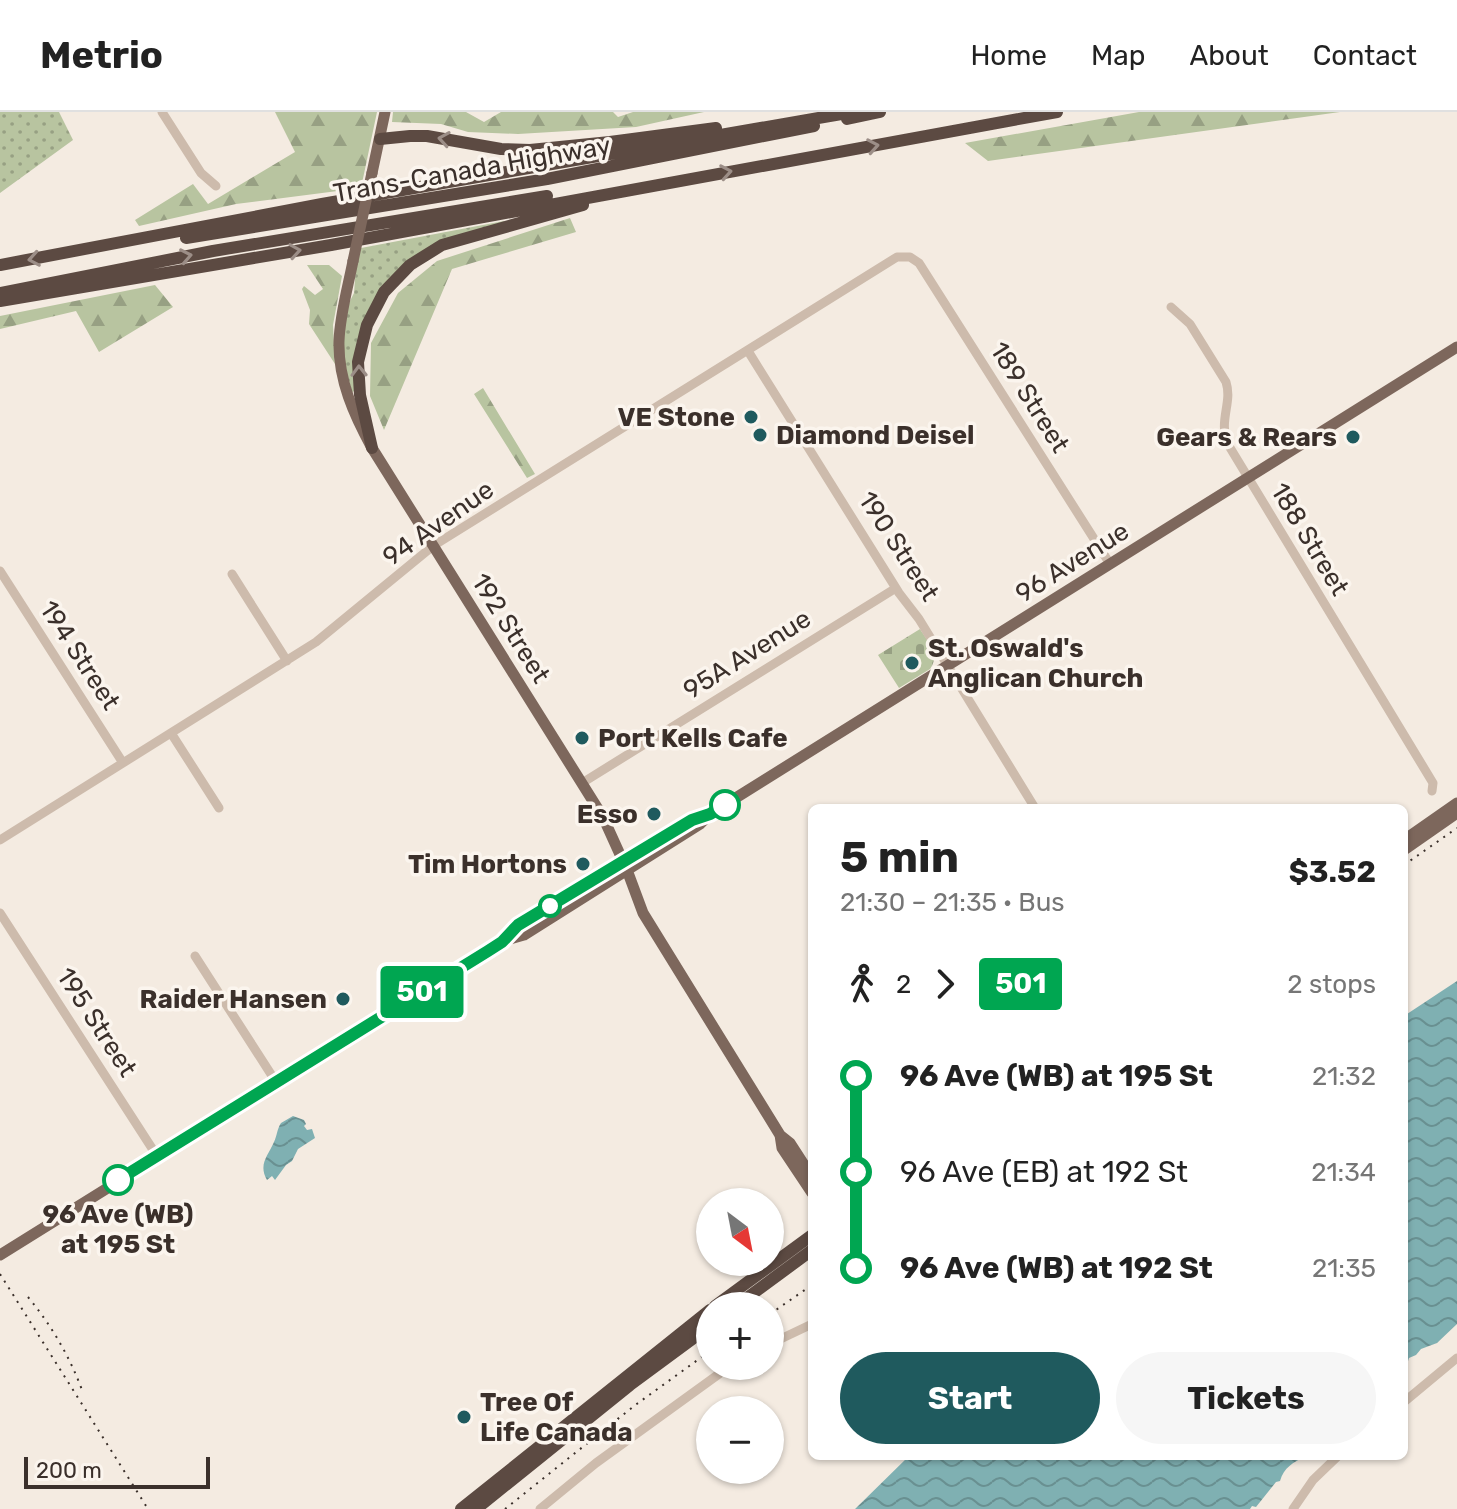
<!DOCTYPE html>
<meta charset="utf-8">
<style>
body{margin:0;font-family:Rubik,sans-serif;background:#f6f6f6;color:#222;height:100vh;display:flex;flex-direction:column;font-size:30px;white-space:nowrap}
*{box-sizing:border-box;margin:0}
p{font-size:26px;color:#767676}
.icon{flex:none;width:44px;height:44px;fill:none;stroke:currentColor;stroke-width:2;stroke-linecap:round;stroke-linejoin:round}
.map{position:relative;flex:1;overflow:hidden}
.drawer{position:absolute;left:808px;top:692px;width:600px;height:656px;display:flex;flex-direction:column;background:#fff;border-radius:12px;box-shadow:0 2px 6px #0004}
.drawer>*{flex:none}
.badge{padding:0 16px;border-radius:6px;font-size:28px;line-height:52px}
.needle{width:52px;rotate:148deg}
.tools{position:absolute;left:696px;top:1076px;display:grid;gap:16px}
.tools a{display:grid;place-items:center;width:88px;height:88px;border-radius:50%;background:#fff;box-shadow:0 2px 6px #0004;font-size:40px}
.scale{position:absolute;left:24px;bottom:20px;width:186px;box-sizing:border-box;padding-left:8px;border:4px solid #3b302b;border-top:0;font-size:22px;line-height:28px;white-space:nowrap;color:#3b302b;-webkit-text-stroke:6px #fbf5ee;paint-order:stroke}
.map>.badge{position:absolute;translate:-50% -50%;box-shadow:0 0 0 4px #fff}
.legs{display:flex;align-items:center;gap:12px;height:88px;padding:0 32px;font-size:26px}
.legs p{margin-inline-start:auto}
.headline{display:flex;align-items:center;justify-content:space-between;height:136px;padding:0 32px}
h1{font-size:44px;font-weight:700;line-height:60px}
.primary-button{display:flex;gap:16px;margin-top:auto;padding:16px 32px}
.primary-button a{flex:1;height:92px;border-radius:48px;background:#1f5a5e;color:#fff;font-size:32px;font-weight:700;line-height:92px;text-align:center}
.primary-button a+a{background:#f6f6f6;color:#222}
ul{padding:0 32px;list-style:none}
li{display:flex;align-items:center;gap:28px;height:96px;font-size:30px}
li i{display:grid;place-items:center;width:12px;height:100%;margin:0 10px;background:currentColor}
li i::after{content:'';width:20px;height:20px;margin:-10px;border:6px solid;border-radius:50%;background:#fff}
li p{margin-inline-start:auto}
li:first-child i{background:linear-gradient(#0000 50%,currentColor 0)}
li:last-child i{background:linear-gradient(currentColor 50%,#0000 0)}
header{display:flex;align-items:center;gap:48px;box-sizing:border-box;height:112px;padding:0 40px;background:#fff;border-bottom:2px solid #e0e0e0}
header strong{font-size:38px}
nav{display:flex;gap:44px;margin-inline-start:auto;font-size:28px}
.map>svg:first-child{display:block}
.grass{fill:url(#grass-dots)}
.forest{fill:url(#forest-firs)}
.cemetery{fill:url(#cemetery-stones)}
.water{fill:url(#water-waves)}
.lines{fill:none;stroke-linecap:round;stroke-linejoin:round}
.minor{stroke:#cdbbac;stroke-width:9}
.major{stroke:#7d675c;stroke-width:11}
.highway{stroke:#5c4a42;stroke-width:12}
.rail{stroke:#3b302b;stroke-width:2;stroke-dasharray:2 6;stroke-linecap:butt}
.major-bridge{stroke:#7d675c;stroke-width:11}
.oneway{stroke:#9c8e87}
.line-1-casing{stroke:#fff;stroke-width:18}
.line-1{stroke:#00a651;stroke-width:12}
.poi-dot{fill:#1f5a5e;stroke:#fbf5ee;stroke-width:3}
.stop-1-dot{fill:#fff;stroke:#00a651;stroke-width:4}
.labels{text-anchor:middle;stroke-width:7;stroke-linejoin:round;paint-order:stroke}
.street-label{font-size:26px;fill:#3b302b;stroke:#fbf5ee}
.poi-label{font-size:26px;font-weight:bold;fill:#3b302b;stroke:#fbf5ee;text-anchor:end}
.stop-label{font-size:26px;font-weight:bold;fill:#3b302b;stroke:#fbf5ee}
</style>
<header>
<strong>Metrio</strong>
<nav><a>Home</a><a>Map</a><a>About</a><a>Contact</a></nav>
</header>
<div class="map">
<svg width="1457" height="1397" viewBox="0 0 1457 1397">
<defs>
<pattern id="grass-dots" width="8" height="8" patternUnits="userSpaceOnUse" patternTransform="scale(2)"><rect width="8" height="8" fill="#b8c4a0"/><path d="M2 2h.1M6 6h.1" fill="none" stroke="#97a083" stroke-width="1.8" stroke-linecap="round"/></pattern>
<pattern id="forest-firs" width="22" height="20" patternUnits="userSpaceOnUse" patternTransform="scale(2)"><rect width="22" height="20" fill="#b8c4a0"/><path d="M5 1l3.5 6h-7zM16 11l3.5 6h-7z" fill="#97a083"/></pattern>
<pattern id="cemetery-stones" width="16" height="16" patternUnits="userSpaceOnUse" patternTransform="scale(2)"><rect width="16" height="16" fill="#b8c4a0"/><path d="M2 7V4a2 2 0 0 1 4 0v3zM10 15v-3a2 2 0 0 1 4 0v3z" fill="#97a083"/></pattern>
<pattern id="water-waves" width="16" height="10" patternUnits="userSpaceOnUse" patternTransform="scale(2)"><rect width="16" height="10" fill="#7fb0b2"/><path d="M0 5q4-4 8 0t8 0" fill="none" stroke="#699091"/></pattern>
</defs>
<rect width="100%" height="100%" fill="#f4ebe1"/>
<!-- grass -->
<path class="grass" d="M 0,0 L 59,0 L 73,28 L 0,81 Z
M 504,109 L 505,111 L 441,130 L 377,184 L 357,278 L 352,280 L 345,255 L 343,223 L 346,197 L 354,181 L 356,154 L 361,136 Z"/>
<!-- forest -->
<path class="forest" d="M 275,0 L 377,0 L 361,76 L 236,92 L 139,114 L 135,108 L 193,72 L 208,92 L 295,40 Z
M 393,0 L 466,0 L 484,10 L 501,0 L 613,0 L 618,5 L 633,0 L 704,0 L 636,15 L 518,22 L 468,20 L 441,12 L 392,10 Z
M 1139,0 L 1340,0 L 988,49 L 965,31 Z
M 570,106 L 576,120 L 452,157 L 384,318 L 370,284 L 371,231 L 398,181 L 437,149 Z
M 307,153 L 329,153 L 342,164 L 333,213 L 335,252 L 309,212 L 310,198 L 302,177 L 304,174 L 315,183 L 323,177 Z
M 155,173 L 173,195 L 99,240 L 76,199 L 0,217 L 0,204 Z
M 483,276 L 535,362 L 527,366 L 474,282 Z"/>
<!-- cemetery -->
<path class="cemetery" d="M 920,517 C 928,530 941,542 930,557 L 899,576 L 878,543 Z"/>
<!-- water -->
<path class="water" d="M 1457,869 L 1457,1212 L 1437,1231 L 1421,1237 L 1416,1243 L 1409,1246 L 1408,1249 L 1405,1249 L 1406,1263 L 1404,1266 L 1404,904 Z
M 293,1004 L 304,1008 L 306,1012 L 304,1014 L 307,1018 L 312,1017 L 315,1026 L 298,1037 L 292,1049 L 286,1053 L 275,1068 L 272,1064 L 267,1068 C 258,1052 268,1044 274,1030 C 277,1024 277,1017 281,1011 Z
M 909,1344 L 1305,1344 C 1293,1351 1284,1355 1280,1369 L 1276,1370 L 1256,1395 L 1252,1394 L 1250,1397 L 855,1397 Z"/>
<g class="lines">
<!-- minor -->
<path class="minor" d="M 162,0 L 201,61 L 216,74
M 1171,195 L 1190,212 L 1226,270 C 1233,292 1217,309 1229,334 L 1433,671 L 1432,679
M 748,239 L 899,481 L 919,507 L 1035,696
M 0,459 L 123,651
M 232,462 L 287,549
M 171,621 L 219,696
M 582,671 L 896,476
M 0,728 L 316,530 L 433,434 L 897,145 L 910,145 L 919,151 L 1110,452
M 0,801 L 157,1044
M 195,844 L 276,970
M 770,1232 L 812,1212
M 1404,1290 L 1457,1246
M 540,1397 L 596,1351 L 730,1254
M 1293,1397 L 1313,1368 L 1338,1344"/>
<!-- major -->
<path class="major" d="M 372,61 L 385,0
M 353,149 C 348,175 340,202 339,229 C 338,268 354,303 372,336 L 603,705 L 627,758 L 643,801 L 780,1023 L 782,1036 L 812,1081
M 1404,728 L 1457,691
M 1404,738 L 1457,701
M 506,828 L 524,823 L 700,712 L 706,706
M 780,1023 L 790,1031 L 812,1065
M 0,1143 L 488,839 L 502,830 L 518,813 L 692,708 L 710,702 L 1457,235"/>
<!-- highway -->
<path class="highway" d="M 847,7 L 880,0
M 380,27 L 410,24 L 427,24 L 501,37 L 530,38 L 610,30 L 716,16
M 186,126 L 547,67 L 814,14
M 0,153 L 322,92 L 853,0
M 0,181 L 213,139 L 547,84
M 0,189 L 331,133 L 1057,0
M 372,336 L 360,283 L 358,250 L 367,213 L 384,180 L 410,153 L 442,133 L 583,93
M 715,1194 L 812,1123
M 736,1194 L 812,1138
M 461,1397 L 710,1198
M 476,1397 L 630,1273 L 710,1214"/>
<!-- rail -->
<path class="rail" d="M 1404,753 L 1457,716
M 0,1162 L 148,1397
M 28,1185 C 51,1213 69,1243 82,1278
M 770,1202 L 812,1173
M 505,1397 L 634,1294 L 710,1239"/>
<!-- major-bridge -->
<path class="major-bridge" d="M 353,149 L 372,61"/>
</g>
<!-- one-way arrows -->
<defs><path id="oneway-chevron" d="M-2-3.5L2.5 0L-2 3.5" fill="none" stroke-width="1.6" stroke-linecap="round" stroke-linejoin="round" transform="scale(2)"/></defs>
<g class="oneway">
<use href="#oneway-chevron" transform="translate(444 27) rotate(-171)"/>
<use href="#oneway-chevron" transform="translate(873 34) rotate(-10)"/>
<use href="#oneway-chevron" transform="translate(726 60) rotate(-10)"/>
<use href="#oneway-chevron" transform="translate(295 139) rotate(-9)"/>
<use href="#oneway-chevron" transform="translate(186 144) rotate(-11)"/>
<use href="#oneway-chevron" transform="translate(34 147) rotate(170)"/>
<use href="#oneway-chevron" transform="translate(359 259) rotate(-91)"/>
</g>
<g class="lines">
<!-- line-1 casing -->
<g class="line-1-casing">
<path id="line-1" d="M 118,1068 L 488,839 L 502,830 L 518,813 L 692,708 L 710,702 L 725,693"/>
</g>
<!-- line-1 -->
<use href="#line-1" class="line-1"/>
</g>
<!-- markers -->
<g class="poi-dot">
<circle cx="751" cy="305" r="8"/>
<circle cx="760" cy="323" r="8"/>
<circle cx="1353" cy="325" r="8"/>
<circle cx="912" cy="551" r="8"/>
<circle cx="582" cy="626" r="8"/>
<circle cx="654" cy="702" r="8"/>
<circle cx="583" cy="752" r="8"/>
<circle cx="343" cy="887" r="8"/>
<circle cx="464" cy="1305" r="8"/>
</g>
<g class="stop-1-dot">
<circle cx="725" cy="693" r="14"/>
<circle cx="550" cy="794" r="10"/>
<circle cx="118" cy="1068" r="14"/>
</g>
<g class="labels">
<!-- street labels -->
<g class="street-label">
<text transform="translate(472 57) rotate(-10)" y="9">Trans-Canada Highway</text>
<text transform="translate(1030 285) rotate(58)" y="9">189 Street</text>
<text transform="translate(438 411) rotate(-35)" y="9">94 Avenue</text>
<text transform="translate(1310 427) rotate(59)" y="9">188 Street</text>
<text transform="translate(899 434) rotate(57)" y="9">190 Street</text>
<text transform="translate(1072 450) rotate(-32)" y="9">96 Avenue</text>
<text transform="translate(511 516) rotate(58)" y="9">192 Street</text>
<text transform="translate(747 542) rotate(-32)" y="9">95A Avenue</text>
<text transform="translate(80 543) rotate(57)" y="9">194 Street</text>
<text transform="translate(97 910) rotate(57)" y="9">195 Street</text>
</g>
<!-- poi labels -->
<g class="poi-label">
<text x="735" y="314">VE Stone</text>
<text x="776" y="332" text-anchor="start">Diamond Deisel</text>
<text x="1337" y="334">Gears &amp; Rears</text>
<text x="928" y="545" text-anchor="start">St. Oswald's<tspan x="928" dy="30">Anglican Church</tspan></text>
<text x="598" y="635" text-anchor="start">Port Kells Cafe</text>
<text x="638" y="711">Esso</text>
<text x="567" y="761">Tim Hortons</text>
<text x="327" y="896">Raider Hansen</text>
<text x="480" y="1299" text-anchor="start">Tree Of<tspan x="480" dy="30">Life Canada</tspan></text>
</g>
<!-- stop labels -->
<g class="stop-label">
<text x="118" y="1111">96 Ave (WB)<tspan x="118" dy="30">at 195 St</tspan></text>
</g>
</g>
</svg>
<div class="tools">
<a><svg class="needle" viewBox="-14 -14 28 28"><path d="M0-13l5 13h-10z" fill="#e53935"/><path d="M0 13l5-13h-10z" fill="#767676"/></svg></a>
<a>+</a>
<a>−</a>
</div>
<div class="scale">200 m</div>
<b class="badge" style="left:422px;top:880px;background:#00a651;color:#fff">501</b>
<section class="drawer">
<div class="headline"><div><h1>5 min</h1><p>21:30 – 21:35 · Bus</p></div><b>$3.52</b></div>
<div class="legs"><svg class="icon" aria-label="walk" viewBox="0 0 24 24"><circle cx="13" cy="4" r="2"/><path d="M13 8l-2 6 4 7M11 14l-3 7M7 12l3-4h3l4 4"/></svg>2<svg class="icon" aria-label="forward" viewBox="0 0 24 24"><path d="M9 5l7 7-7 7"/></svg><b class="badge" style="background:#00a651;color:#fff">501</b><p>2 stops</p></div>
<ul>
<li><i style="color:#00a651"></i><b>96 Ave (WB) at 195 St</b><p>21:32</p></li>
<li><i style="color:#00a651"></i><span>96 Ave (EB) at 192 St</span><p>21:34</p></li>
<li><i style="color:#00a651"></i><b>96 Ave (WB) at 192 St</b><p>21:35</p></li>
</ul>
<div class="primary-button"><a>Start</a><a>Tickets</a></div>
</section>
</div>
